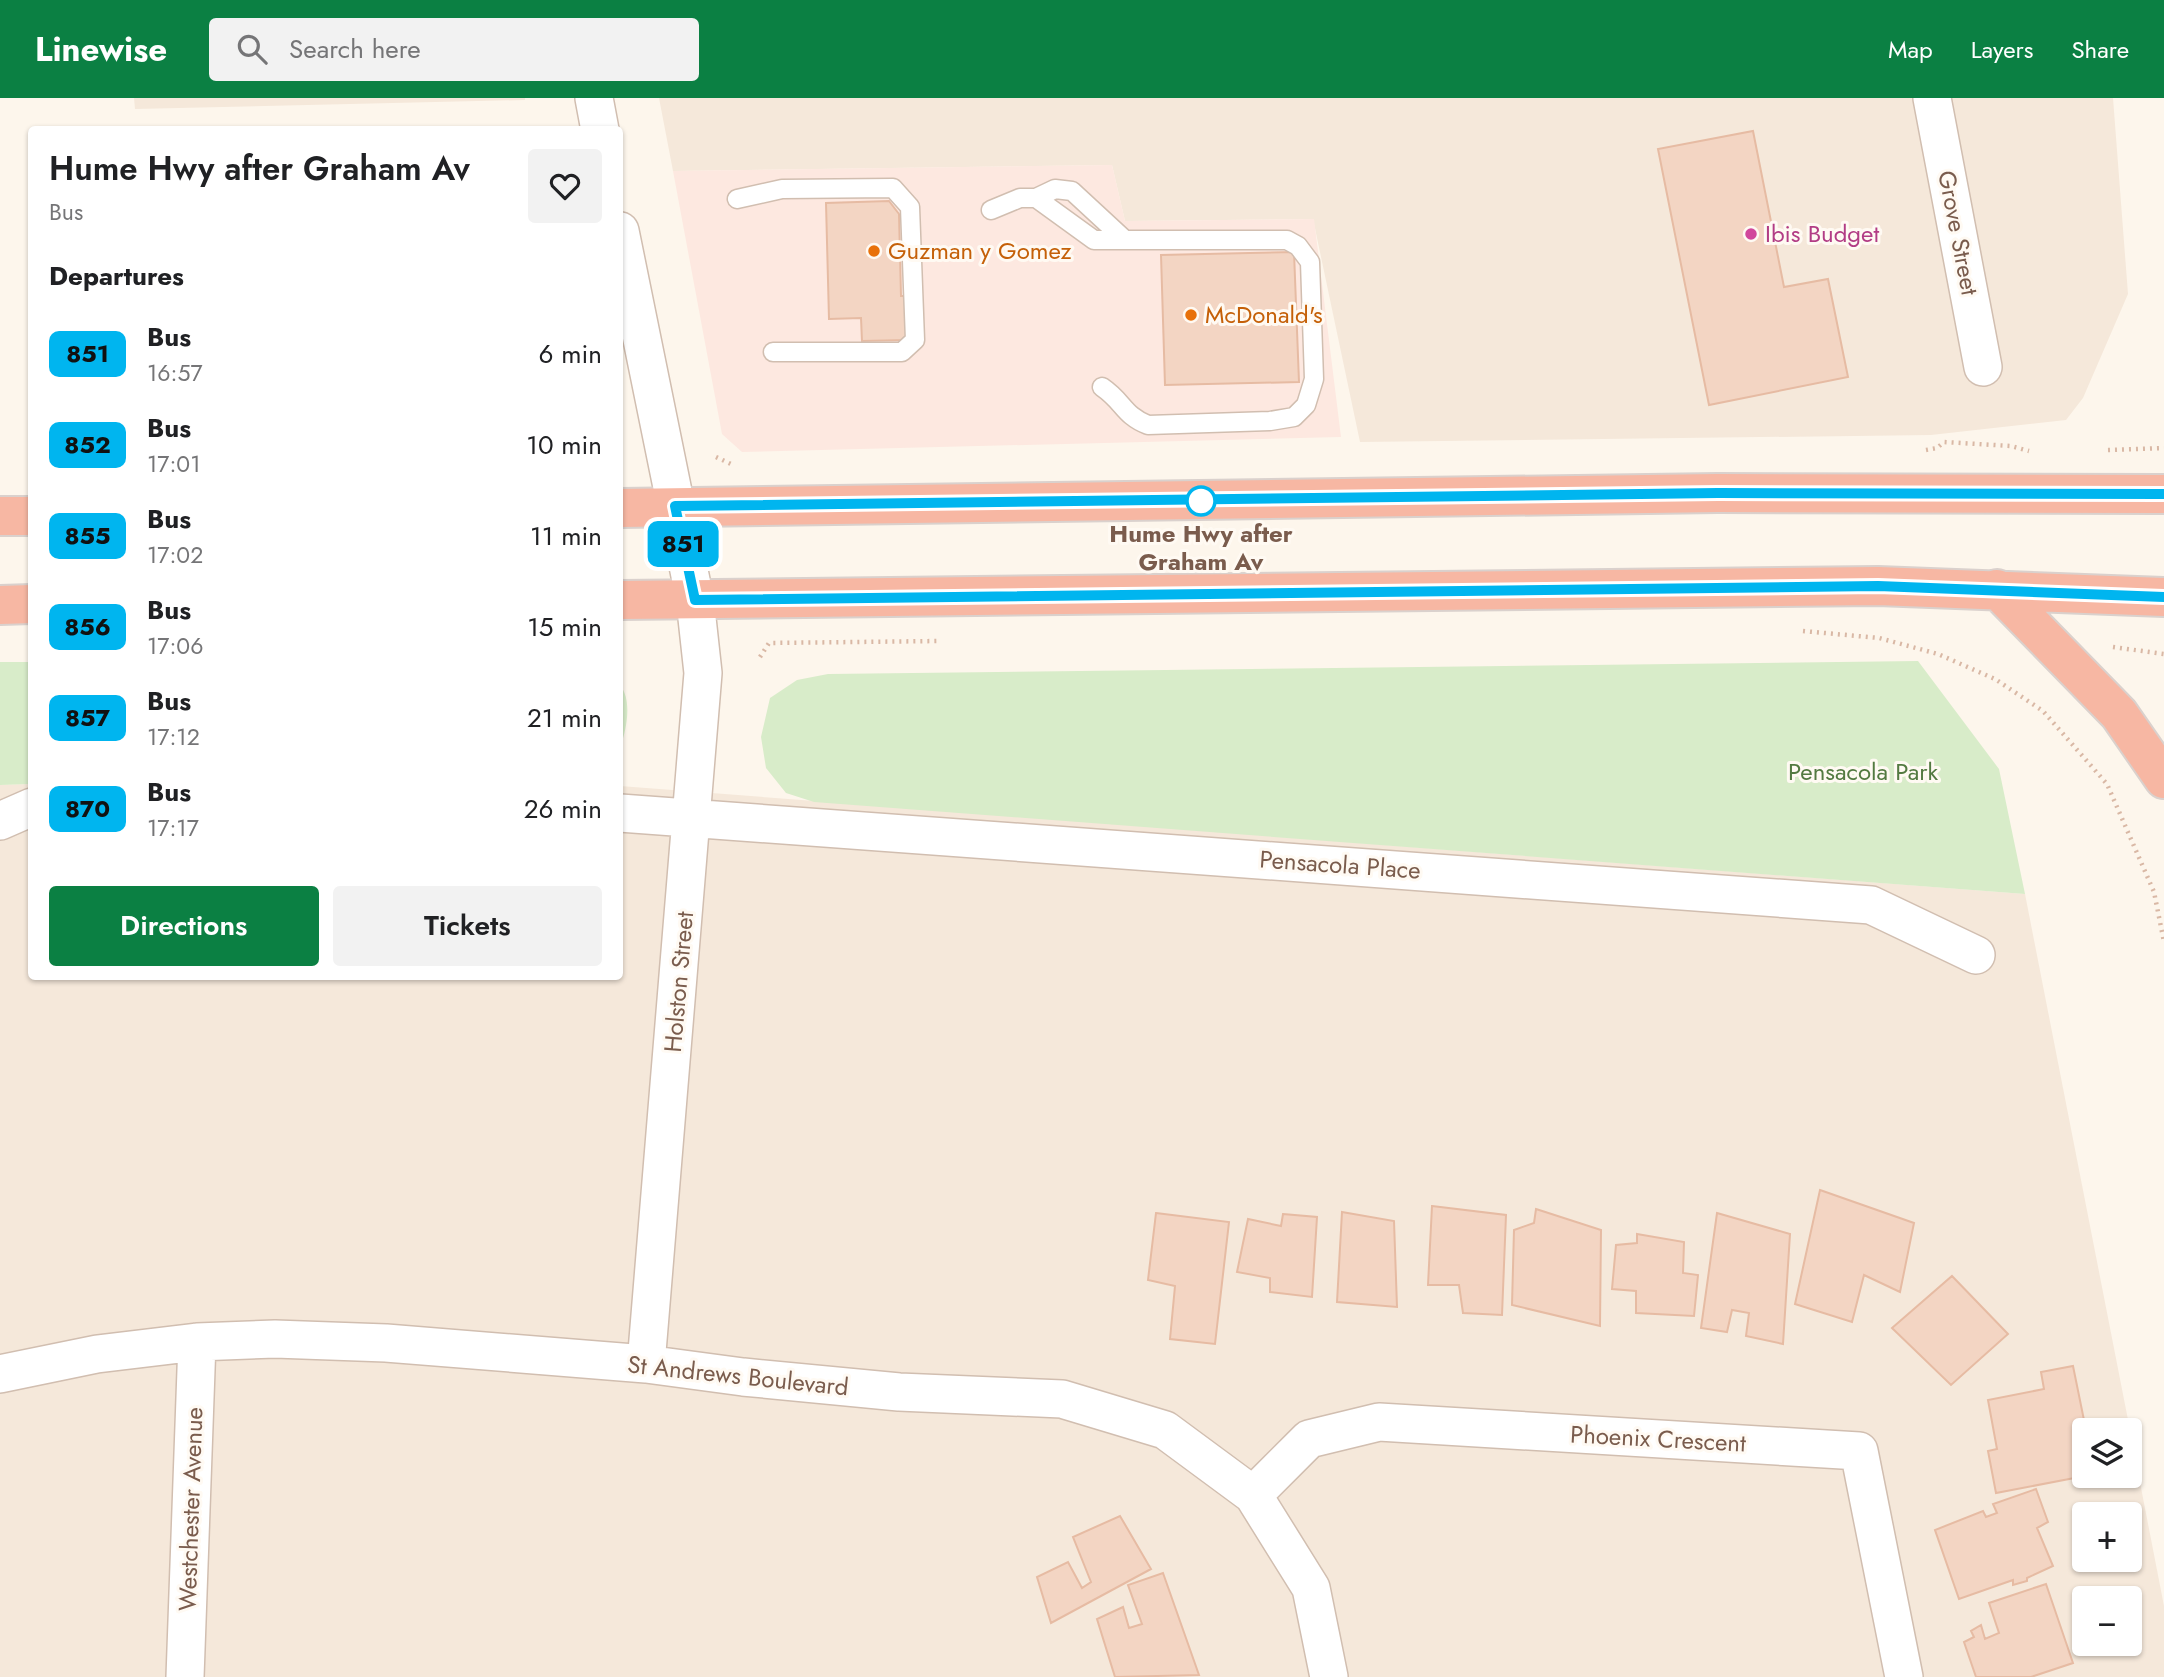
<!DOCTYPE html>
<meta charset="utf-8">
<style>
body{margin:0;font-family:Jost,sans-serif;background:#f2f2f2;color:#202124;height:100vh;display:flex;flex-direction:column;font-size:26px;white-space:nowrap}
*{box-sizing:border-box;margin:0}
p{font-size:23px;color:#757577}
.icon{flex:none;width:38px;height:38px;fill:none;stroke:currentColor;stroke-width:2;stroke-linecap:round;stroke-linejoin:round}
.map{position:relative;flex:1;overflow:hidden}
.sheet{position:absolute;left:28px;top:28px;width:595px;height:854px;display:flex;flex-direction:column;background:#fff;border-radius:7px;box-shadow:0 2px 5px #0004}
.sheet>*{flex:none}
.badge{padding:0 14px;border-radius:10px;font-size:24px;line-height:46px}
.buttons{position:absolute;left:2072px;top:1320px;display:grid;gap:14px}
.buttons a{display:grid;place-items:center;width:70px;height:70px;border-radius:7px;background:#fff;box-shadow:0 2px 5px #0004;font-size:35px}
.map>.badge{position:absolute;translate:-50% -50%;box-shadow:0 0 0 4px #fff}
h2{padding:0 21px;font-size:26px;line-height:63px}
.round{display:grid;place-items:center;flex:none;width:74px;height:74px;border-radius:7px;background:#f2f2f2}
.overview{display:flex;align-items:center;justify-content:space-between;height:119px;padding:0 21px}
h1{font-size:33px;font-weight:600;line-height:52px}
.cta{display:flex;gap:14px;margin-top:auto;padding:14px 21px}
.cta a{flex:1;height:80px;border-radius:7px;background:#0b8043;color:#fff;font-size:28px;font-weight:600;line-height:80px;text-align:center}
.cta a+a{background:#f2f2f2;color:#202124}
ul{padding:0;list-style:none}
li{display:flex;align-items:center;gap:21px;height:91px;padding:0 21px}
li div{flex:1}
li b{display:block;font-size:26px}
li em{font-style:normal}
li .badge{min-width:77px;font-weight:700;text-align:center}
header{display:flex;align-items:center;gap:42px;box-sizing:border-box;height:98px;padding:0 35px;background:#0b8043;color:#fff}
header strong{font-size:33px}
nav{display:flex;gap:38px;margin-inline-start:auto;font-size:24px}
.search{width:490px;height:63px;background:#f2f2f2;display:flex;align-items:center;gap:18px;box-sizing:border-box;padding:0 24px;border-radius:7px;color:#757577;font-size:26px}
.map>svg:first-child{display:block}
.residential{fill:#f5e8da;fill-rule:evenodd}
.commercial{fill:#fde8e0}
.green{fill:#d8ecc9}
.building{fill:#f3d5c3;stroke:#e6bba3;stroke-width:2}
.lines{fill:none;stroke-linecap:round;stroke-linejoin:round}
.lane-casing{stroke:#d1beb0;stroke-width:21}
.street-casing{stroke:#d1beb0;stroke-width:40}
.highway-casing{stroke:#dad1cd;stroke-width:42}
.path{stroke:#d9b8a5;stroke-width:4.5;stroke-dasharray:2 5;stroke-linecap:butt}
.lane{stroke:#fff;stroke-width:18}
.street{stroke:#fff;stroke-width:37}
.highway{stroke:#f7b7a3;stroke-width:38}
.line-casing{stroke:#fff;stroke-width:16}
.line{stroke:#00b5ef;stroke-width:10}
.hotel-dot{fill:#d1479c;stroke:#fffaf3;stroke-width:2.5}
.food-dot{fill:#e8710a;stroke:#fffaf3;stroke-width:2.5}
.stop-dot{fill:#fff;stroke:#00b5ef;stroke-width:3.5}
.labels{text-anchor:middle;stroke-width:6;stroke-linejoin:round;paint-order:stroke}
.street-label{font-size:24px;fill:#7a5c4d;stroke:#fffaf3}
.hotel-label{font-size:24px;fill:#b23c85;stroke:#fffaf3;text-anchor:start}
.food-label{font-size:24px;fill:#c56008;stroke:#fffaf3;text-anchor:start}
.stop-label{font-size:24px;font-weight:bold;fill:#7a5c4d;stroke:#fffaf3}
.park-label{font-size:24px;fill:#537a41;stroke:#fffaf3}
</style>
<header>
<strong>Linewise</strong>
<div class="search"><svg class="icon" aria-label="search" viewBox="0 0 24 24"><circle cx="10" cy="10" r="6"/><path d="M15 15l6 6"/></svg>Search here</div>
<nav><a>Map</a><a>Layers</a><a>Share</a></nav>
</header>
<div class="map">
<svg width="2164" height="1579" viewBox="0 0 2164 1579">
<rect width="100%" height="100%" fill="#fdf6ec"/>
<!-- residential -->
<path class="residential" d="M 134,0 L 525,0 L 525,2 L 135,11 Z
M 659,0 L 2113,0 L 2128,196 L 2083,300 L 2066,322 L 1931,337 L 1360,344 L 1313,121 L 1125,123 L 1112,67 L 673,73 Z
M 31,686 L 32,878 L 620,878 L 620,688 L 2025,796 L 2130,1332 L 2084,1332 L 2084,1377 L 2130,1377 L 2130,1333 L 2164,1508 L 2164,1579 L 0,1579 L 0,687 ZM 2084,1416 L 2130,1416 L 2130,1461 L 2084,1461 ZM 2084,1500 L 2130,1500 L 2130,1545 L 2084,1545 Z"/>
<!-- commercial -->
<path class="commercial" d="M 1112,67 L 1125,123 L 1314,121 L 1341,339 L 742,354 L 722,336 L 673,73 Z"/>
<!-- green -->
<path class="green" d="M 1918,563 L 1999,671 L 2025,796 L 814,704 L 786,695 L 766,670 L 761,639 L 770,600 L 797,582 L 828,576 Z
M 0,564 L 31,564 L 31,686 L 0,687 Z
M 620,587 C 633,603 626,633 620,650 Z"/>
<!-- building -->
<path class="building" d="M 1753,33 L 1784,189 L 1828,181 L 1848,279 L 1709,307 L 1658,51 Z
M 889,103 L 899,116 L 901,198 L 906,198 L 908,242 L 862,243 L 861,220 L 829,221 L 826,105 Z
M 1294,154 L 1299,284 L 1165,287 L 1161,157 Z
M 1820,1092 L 1914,1125 L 1900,1194 L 1864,1177 L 1852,1224 L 1795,1206 Z
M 1432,1108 L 1506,1117 L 1502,1217 L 1463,1215 L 1459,1187 L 1428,1187 Z
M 1536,1111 L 1601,1132 L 1600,1228 L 1512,1207 L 1514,1132 L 1534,1125 Z
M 1342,1114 L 1394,1123 L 1397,1209 L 1337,1204 Z
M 1156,1115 L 1229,1124 L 1215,1246 L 1170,1241 L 1175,1188 L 1148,1182 Z
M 1717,1115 L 1790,1136 L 1783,1246 L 1746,1238 L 1749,1215 L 1732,1212 L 1727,1234 L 1701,1230 Z
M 1283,1116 L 1317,1119 L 1312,1199 L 1270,1194 L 1270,1180 L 1237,1174 L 1248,1121 L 1281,1128 Z
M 1637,1136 L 1684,1144 L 1683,1175 L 1698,1177 L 1694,1218 L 1636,1215 L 1636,1193 L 1612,1191 L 1616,1147 L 1637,1145 Z
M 1952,1178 L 2008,1236 L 1951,1287 L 1892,1230 Z
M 2073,1268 L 2086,1332 L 2084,1339 L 2077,1340 L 2085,1378 L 1996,1395 L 1988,1353 L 1997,1351 L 1988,1302 L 2044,1291 L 2041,1274 Z
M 2036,1391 L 2048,1424 L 2037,1430 L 2053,1468 L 2027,1480 L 2027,1483 L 2013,1487 L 2013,1482 L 1959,1501 L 1935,1432 L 1983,1413 L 1986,1419 L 1997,1415 L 1993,1406 Z
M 1120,1418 L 1151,1471 L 1051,1525 L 1037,1479 L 1068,1464 L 1082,1490 L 1091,1484 L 1073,1439 Z
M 1163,1475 L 1199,1577 L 1115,1579 L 1097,1521 L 1123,1509 L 1129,1530 L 1142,1526 L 1128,1487 Z
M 2046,1486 L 2073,1565 L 2031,1579 L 1976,1579 L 1964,1544 L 1974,1539 L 1971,1533 L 1981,1527 L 1985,1541 L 1999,1535 L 1989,1505 Z"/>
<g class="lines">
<!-- lane casing -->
<g class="lane-casing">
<path id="lane" d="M 1036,100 L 1055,91 L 1072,93 L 1125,142
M 737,101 L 782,91 L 893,90 L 910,109 L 915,242 L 902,254 L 773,254
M 991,112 L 1020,100 L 1036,100 L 1094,142 L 1287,142 L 1298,148 L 1310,164 L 1314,281 L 1306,307 L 1294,319 L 1270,323 L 1148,327 C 1123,317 1124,304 1102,289"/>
</g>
<!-- street casing -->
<g class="street-casing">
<path id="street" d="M 594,0 L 600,32
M 1932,0 L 1983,269
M 620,133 L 695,502 L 703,575 L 646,1266
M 620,715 L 1871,807 L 1976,857
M 0,723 L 32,709
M 0,1276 L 97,1256 L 197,1244 L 275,1241 L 386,1245 L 646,1266 L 743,1279 L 899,1294 L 1062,1301 L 1165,1332 L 1253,1397 L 1311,1490 L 1329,1579
M 1253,1397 L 1309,1341 L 1379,1324 L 1859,1353 L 1904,1579
M 185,1579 L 197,1244"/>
</g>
<!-- highway casing -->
<g class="highway-casing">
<path id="highway" d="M 620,410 L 1718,395 L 2164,396
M 0,418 L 32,418
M 1997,491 L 2119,616 L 2164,681
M 620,502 L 1878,488 L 2164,499
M 0,507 L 32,506"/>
</g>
<!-- path -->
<path class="path" d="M 1926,352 L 1937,350 L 1944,344 L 2011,348 L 2029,353
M 2108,352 L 2164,350
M 716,359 L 731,366
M 1803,533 L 1879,540 L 1938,556 L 1995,581 L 2043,613 L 2107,686 L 2154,794 L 2164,844
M 2113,549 L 2164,556
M 760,559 L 769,545 L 940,543"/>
<!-- lane -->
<use href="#lane" class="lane"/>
<!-- street -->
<use href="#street" class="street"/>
<!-- highway -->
<use href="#highway" class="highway"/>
</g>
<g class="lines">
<!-- line casing -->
<g class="line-casing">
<path id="line" d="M 2164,396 L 1718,395 L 675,408 L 695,502 L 1878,488 L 2164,499"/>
</g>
<!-- line -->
<use href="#line" class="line"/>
</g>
<!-- markers -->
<circle class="hotel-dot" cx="1751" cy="136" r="7"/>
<g class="food-dot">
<circle cx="874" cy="153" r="7"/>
<circle cx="1191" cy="217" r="7"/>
</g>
<circle class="stop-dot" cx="1201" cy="403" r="14"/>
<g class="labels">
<!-- street labels -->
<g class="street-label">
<text transform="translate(1958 135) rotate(79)" y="8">Grove Street</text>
<text transform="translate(1340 767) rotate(4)" y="8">Pensacola Place</text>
<text transform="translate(679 884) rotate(-85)" y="8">Holston Street</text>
<text transform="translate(738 1278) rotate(6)" y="8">St Andrews Boulevard</text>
<text transform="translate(1658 1341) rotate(3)" y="8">Phoenix Crescent</text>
<text transform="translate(191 1411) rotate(-88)" y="8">Westchester Avenue</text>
</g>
<!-- hotel labels -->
<g class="hotel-label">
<text x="1765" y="144">Ibis Budget</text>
</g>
<!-- food labels -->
<g class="food-label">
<text x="888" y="161">Guzman y Gomez</text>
<text x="1205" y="225">McDonald's</text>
</g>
<!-- stop labels -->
<g class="stop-label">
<text x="1201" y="444">Hume Hwy after<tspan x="1201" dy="28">Graham Av</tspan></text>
</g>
<!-- park labels -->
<g class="park-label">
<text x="1863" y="682">Pensacola Park</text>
</g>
</g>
</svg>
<div class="buttons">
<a><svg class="icon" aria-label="layers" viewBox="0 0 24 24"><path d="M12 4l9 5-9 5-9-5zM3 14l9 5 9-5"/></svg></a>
<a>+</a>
<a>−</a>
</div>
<b class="badge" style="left:683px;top:446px;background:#00b5ef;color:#111">851</b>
<section class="sheet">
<div class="overview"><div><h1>Hume Hwy after Graham Av</h1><p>Bus</p></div><a class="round"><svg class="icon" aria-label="heart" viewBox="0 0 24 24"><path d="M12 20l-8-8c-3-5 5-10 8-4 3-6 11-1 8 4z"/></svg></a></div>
<h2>Departures</h2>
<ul>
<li><span class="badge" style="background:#00b5ef;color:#111">851</span><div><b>Bus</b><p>16:57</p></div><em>6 min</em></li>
<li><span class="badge" style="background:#00b5ef;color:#111">852</span><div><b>Bus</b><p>17:01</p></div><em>10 min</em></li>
<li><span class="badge" style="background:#00b5ef;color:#111">855</span><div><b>Bus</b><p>17:02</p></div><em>11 min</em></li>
<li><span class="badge" style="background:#00b5ef;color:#111">856</span><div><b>Bus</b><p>17:06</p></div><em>15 min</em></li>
<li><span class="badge" style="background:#00b5ef;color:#111">857</span><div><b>Bus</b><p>17:12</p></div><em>21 min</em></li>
<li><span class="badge" style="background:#00b5ef;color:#111">870</span><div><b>Bus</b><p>17:17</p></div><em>26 min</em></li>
</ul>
<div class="cta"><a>Directions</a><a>Tickets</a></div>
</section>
</div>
